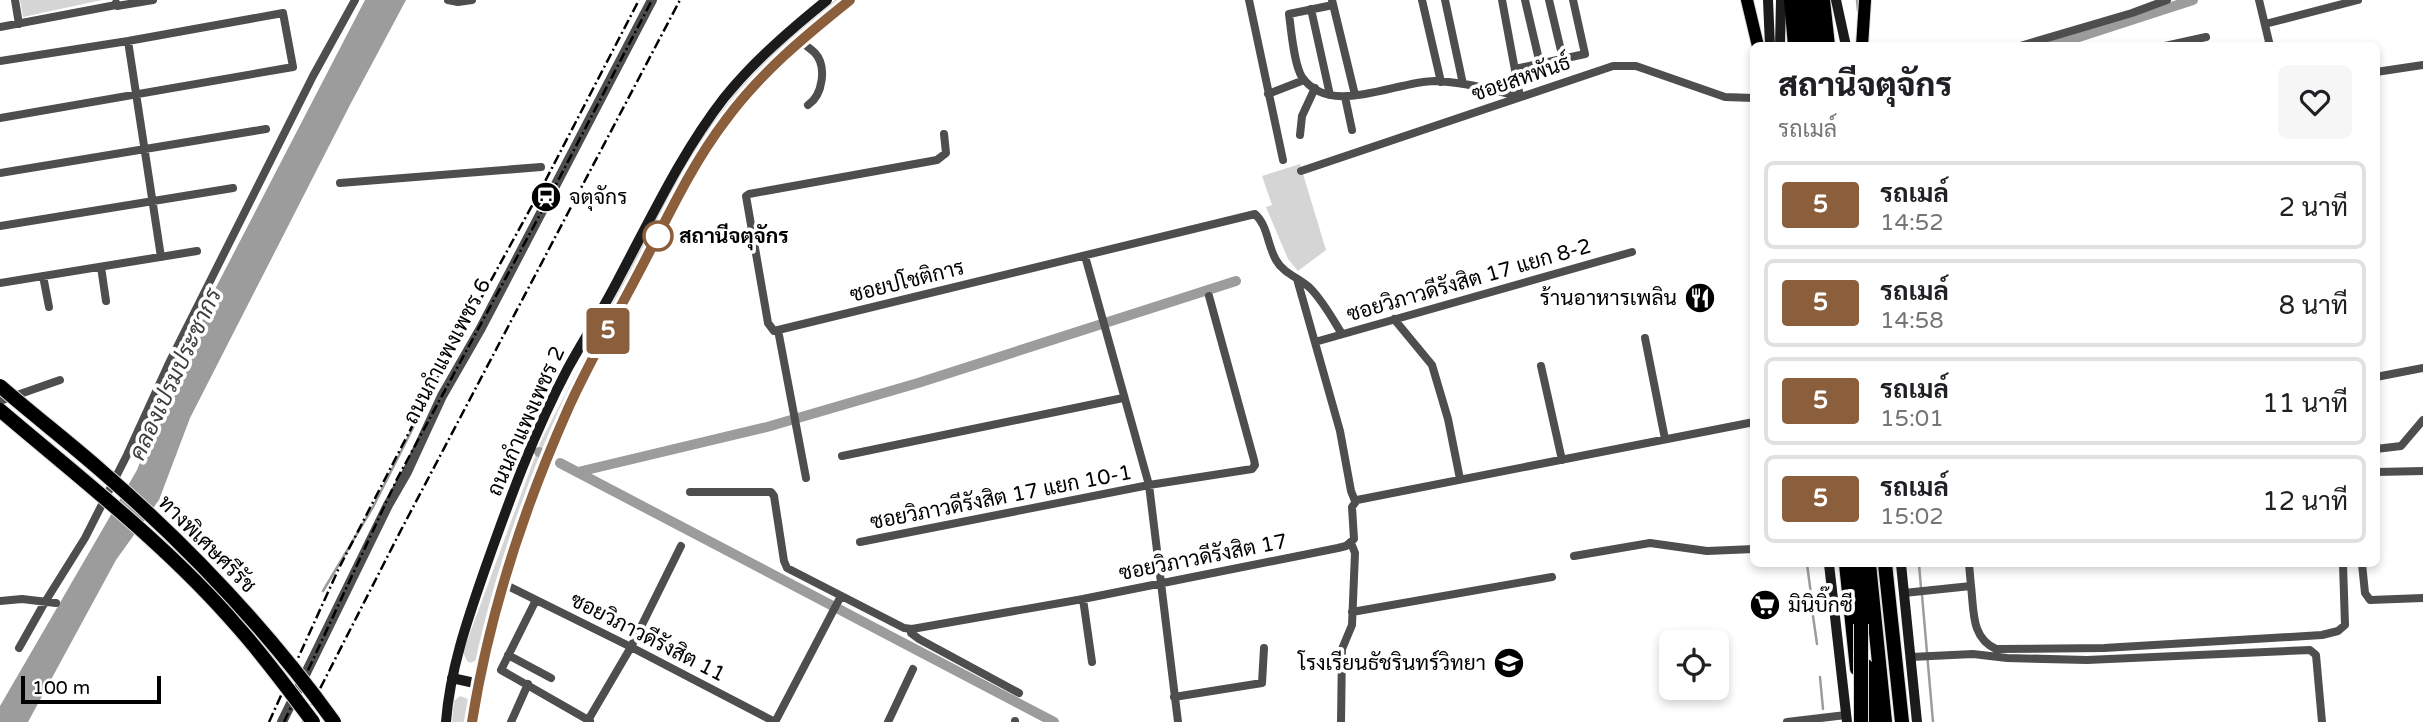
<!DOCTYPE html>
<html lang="th">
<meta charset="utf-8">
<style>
body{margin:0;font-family:"Varela Round",Sarabun,sans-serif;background:#f6f6f6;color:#202124;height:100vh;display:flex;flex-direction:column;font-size:26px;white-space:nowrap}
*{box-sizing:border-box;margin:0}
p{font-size:23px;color:#757577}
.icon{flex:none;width:38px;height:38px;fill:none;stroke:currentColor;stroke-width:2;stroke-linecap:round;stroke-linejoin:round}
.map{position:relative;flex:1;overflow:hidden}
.sheet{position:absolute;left:1750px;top:42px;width:630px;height:525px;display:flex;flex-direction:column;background:#fff;border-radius:10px;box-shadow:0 4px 10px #0003}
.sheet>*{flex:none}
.badge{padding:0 14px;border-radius:5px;font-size:24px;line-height:46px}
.tools{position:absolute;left:1659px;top:630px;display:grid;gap:14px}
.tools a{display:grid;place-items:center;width:70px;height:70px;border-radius:10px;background:#fff;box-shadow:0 4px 10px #0003;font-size:35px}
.scale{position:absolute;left:21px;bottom:18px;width:140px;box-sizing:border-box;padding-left:7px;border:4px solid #000;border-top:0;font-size:19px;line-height:24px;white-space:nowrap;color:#000;-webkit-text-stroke:5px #fff;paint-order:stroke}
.map>.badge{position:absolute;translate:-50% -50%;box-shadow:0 0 0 4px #fff}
.round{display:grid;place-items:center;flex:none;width:74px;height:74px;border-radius:10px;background:#f6f6f6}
.headline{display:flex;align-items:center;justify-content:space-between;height:119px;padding:0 28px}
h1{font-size:33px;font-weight:800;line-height:52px}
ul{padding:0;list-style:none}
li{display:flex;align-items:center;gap:21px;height:88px;margin:0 14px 10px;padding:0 14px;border:4px solid #e0e0e0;border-radius:10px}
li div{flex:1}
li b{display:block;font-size:26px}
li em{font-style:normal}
li .badge{min-width:77px;font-weight:700;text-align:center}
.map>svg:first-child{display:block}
.green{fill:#d5d5d5}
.water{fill:#9c9c9c}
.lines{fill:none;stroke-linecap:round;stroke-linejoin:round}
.stream{stroke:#9c9c9c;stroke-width:2.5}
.canal{stroke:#9c9c9c;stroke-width:10}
.primary-casing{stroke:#dbdbdb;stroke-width:14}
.trunk-casing{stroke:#dbdbdb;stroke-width:14}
.motorway-casing{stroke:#dbdbdb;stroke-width:16}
.minor{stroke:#4e4e4e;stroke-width:8}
.tertiary{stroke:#4e4e4e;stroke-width:10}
.secondary{stroke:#1b1b1b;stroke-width:10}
.primary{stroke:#000;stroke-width:12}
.trunk{stroke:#000;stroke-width:12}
.motorway{stroke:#000;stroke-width:14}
.rail{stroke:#000;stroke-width:2.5;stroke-dasharray:10 3.5 2 3.5;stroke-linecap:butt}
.motorway-bridge-casing{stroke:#dbdbdb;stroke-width:16;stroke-linecap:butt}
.motorway-bridge{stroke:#000;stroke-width:14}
.line-casing{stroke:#fff;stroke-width:16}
.line{stroke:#8b5e3c;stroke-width:10}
.stop-dot{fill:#fff;stroke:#8b5e3c;stroke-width:3.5}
.labels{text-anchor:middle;stroke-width:7;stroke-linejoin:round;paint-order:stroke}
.street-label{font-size:21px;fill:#000;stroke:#fff}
.poi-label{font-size:21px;fill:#000;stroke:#fff;text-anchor:start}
.stop-label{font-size:21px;font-weight:bold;fill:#000;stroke:#fff;text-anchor:start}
.water-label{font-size:23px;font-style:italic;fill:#3d3d3d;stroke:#fff}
</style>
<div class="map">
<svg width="2423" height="722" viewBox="0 0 2423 722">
<rect width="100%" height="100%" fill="#fff"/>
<!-- green -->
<path class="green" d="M 20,0 L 102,0 L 23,17 Z
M 835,0 L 841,0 L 779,51 L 738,95 L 721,117 L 693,159 L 669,201 L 568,395 L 545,445 L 507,548 L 489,611 L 478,659 L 471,663 L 467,661 L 463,652 L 540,443 L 670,191 L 704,134 L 736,92 L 775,51 Z
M 1300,164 L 1326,250 L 1298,271 L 1288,259 L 1266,207 L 1272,205 L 1262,176 Z
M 460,696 L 468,699 L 469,703 L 464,722 L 452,722 L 454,701 Z"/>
<!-- water -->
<path class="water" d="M 365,0 L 406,0 L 351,103 L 190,418 L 159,500 L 116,560 L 28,722 L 0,722 L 0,706 L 137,470 L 184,349 Z"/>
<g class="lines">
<!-- stream -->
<path class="stream" d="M 1857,0 L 1858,11
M 1807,564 L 1811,594
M 1919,564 L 1921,588
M 323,591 L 373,507 L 423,408
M 1922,595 L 1933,722
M 1813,616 L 1817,644
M 1820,677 L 1823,709"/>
<!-- canal -->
<path class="canal" d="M 2051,46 L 2193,0
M 539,452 L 541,453
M 560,463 L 1054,722
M 578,472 L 767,427 L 918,383 L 1236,281"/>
<!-- primary casing -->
<g class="primary-casing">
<path id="primary" d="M 1747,0 L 1758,46
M 1862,46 L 1865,0"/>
</g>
<!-- trunk casing -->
<g class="trunk-casing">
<path id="trunk" d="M 1790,0 L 1794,46
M 1824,0 L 1829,46
M 1845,564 L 1856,669"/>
</g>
<!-- motorway casing -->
<g class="motorway-casing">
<path id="motorway" d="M 1800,0 L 1805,46
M 1813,0 L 1818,46
M 1856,564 L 1862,635
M 1869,564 L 1885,722
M 1885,564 L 1902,722
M 1866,666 L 1872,722"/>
</g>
<!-- minor -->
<path class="minor" d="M 15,0 L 19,24
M 448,0 L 458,2 L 472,0
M 1249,0 L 1283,160
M 1332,0 L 1355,95
M 1422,0 L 1441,82
M 1445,0 L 1463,84
M 1525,0 L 1540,64
M 1549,0 L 1563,59
M 2259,0 L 2270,46
M 116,3 L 117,6 L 153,0
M 1333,5 L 1289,14 C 1291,29 1294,65 1302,77 C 1331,118 1395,81 1435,81 C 1464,82 1492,89 1520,97 L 1502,0
M 1311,9 L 1330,95
M 2265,24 L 2358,0
M 0,27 L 116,5
M 128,41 L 161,257
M 801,42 C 805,45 811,49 815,53 C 827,66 823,95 808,105
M 2020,46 L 2132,13 L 2167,0
M 2165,46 L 2206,37
M 0,61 L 128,41 L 283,13 L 293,67 L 0,118
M 1515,69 L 1585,54 L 1573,0
M 2376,72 L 2423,65
M 1268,94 L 1304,80
M 1345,97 L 1352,130
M 944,134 L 946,153 L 937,160 L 749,194 L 746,196 L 768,323 L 774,331 L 1255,214 C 1268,226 1267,244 1276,260 C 1283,273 1299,278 1310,288 C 1323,301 1332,318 1342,334
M 1300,135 L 1302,116 L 1315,88
M 1301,171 L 1613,66 L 1636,66 L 1725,97 L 1754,98
M 0,173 L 266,129
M 340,183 L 541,167
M 0,226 L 233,188
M 1085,256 L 1149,485 L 1178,722
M 101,267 L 106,301
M 43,276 L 49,307
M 1297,279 L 1340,431 L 1351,491 L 1355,501
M 0,283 L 197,251
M 1394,319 L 1432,365 L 1448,419 L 1460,479
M 778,330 L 806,478
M 1645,338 L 1665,439
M 1315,342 L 1632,252
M 1541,366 L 1562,460
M 2376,377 L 2423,368
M 0,401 L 60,380
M 2376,449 L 2401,446 L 2423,420
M 842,456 L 1123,398
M 2376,472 L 2423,471
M 690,492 L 771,492 L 774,496 L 784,561 L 787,568 L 904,628 L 912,629 L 1083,599 L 1338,548 L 1346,546 L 1354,539 L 1352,507 L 1357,500 L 1754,422
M 860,542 L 1149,485 L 1252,469 L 1255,465 L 1254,460 L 1209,296
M 1574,556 L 1650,543 L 1707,551 L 1754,549
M 2362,564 L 2365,593 L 2370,600 L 2423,598
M 504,584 L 631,647 L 775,722
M 1971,586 C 1974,611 1971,638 1996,649 L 2104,648 L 2322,635 L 2338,631 L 2345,625 L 2343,564
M 1904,593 L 1971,586 L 1969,564
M 1083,599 L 1092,662
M 536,600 L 501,670 L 590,721
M 0,601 L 22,599 L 56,603
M 1352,612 L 1552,577
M 911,629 L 911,633 L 919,639 L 1019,693
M 19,648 L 45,602 L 85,538 L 127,455 L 170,361 L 313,76 L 355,0
M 508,655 L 551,678
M 1911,657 L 1973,654 L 2007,658 L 2087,660 L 2310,650 L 2316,655 L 2322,722
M 1174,697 L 1262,683 L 1264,648
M 511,722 L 528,684
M 587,722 L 631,647 L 681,546
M 775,722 L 841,596
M 888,722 L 913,669
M 1015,722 L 1015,721
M 1341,722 L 1342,649 L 1352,625 L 1355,553 L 1351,543
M 1787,722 L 1846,715"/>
<!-- tertiary -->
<path class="tertiary" d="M 282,722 L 388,505 L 407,472 L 442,396 L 481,328 L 652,0"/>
<!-- secondary -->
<path class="secondary" d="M 1768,0 L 1770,46
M 1836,0 L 1846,46
M 1780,46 L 1781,0
M 1829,564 L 1847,722
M 1901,564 L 1917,722
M 452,678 L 479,684
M 446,722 C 450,669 468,618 485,569 C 509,501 534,432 568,368 C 585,337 604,308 620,276 C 652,216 682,152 724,98 C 754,61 790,30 827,0
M 472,722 C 488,614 524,508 568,409 C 588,364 613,321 636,277 C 664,224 689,169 725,121 C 759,74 805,35 850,0"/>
<!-- primary -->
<use href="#primary" class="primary"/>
<!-- trunk -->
<use href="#trunk" class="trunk"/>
<!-- motorway -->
<use href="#motorway" class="motorway"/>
<!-- rail -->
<path class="rail" d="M 269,722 L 339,568 L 434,384 L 539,193 L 639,0
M 284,722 L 397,479 L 549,198 L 652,0
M 303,722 L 400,532 L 680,0"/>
<!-- motorway-bridge casing -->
<g class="motorway-bridge-casing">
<path id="motorway-bridge" d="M 0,386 C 32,414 66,440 98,468 C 186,544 266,628 334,722
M 0,410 C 80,478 168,546 237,626 C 264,656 288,689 313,722
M 1861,624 L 1861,722"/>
</g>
<!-- motorway-bridge -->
<use href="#motorway-bridge" class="motorway-bridge"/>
</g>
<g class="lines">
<!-- line casing -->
<g class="line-casing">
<path id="line" d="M 472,722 C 489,614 524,508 568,409 C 589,362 615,318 639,272 C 666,221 690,167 725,121 C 759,74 805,36 850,0"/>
</g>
<!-- line -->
<use href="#line" class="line"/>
</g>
<!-- icons -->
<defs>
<g id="station-disc" transform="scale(1.575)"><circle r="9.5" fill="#000" stroke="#fff"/><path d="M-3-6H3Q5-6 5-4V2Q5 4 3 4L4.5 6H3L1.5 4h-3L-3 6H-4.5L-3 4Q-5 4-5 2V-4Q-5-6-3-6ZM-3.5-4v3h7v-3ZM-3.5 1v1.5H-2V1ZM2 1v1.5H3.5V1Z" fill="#fff"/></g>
<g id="restaurant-disc" transform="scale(1.575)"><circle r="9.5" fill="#000" stroke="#fff"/><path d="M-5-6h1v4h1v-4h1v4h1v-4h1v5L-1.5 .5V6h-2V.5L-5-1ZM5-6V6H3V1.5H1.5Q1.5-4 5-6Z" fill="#fff"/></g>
<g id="supermarket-disc" transform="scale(1.575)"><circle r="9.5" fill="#000" stroke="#fff"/><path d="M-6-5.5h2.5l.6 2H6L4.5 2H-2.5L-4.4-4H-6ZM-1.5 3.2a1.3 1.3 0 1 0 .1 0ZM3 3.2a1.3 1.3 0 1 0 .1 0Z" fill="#fff"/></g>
<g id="school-disc" transform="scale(1.575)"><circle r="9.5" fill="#000" stroke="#fff"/><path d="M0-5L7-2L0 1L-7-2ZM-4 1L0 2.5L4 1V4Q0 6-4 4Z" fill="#fff"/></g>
</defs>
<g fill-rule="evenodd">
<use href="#station-disc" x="546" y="197"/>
<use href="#restaurant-disc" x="1700" y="298"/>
<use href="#supermarket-disc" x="1765" y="605"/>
<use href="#school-disc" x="1509" y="663"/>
</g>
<!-- markers -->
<circle class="stop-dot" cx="658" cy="236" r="14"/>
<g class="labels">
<!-- street labels -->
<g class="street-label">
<text transform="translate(1521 78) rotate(-19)" y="7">ซอยสหพันธ์</text>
<text transform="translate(1469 280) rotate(-16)" y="7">ซอยวิภาวดีรังสิต 17 แยก 8-2</text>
<text transform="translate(907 281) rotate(-14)" y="7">ซอยปโชติการ</text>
<text transform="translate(447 351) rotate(-62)" y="7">ถนนกำแพงเพชร 6</text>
<text transform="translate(526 421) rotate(-66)" y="7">ถนนกำแพงเพชร 2</text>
<text transform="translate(1001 497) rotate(-11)" y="7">ซอยวิภาวดีรังสิต 17 แยก 10-1</text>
<text transform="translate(207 544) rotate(45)" y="7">ทางพิเศษศรีรัช</text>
<text transform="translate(1203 557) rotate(-11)" y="7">ซอยวิภาวดีรังสิต 17</text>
<text transform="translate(648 637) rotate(27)" y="7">ซอยวิภาวดีรังสิต 11</text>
</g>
<!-- poi labels -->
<g class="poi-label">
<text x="569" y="204">จตุจักร</text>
<text x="1677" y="305" text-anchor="end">ร้านอาหารเพลิน</text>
<text x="1788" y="612">มินิบิ๊กซี</text>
<text x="1486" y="670" text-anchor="end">โรงเรียนธัชรินทร์วิทยา</text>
</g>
<!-- stop labels -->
<g class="stop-label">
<text x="679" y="243">สถานีจตุจักร</text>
</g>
<!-- water labels -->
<g class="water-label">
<text transform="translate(175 374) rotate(-65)" y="8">คลองเปรมประชากร</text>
</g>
</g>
</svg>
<div class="tools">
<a><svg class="icon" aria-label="locate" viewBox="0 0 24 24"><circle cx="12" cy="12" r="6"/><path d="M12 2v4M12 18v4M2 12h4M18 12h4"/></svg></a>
</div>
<div class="scale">100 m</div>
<b class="badge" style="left:608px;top:331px;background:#8b5e3c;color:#fff">5</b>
<section class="sheet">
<div class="headline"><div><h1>สถานีจตุจักร</h1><p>รถเมล์</p></div><a class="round"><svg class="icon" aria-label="heart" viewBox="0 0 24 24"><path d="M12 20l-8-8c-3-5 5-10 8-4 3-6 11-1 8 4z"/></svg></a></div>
<ul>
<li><span class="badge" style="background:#8b5e3c;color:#fff">5</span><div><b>รถเมล์</b><p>14:52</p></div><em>2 นาที</em></li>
<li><span class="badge" style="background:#8b5e3c;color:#fff">5</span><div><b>รถเมล์</b><p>14:58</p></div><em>8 นาที</em></li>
<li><span class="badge" style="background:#8b5e3c;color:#fff">5</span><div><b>รถเมล์</b><p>15:01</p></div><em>11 นาที</em></li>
<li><span class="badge" style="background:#8b5e3c;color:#fff">5</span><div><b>รถเมล์</b><p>15:02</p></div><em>12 นาที</em></li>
</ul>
</section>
</div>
